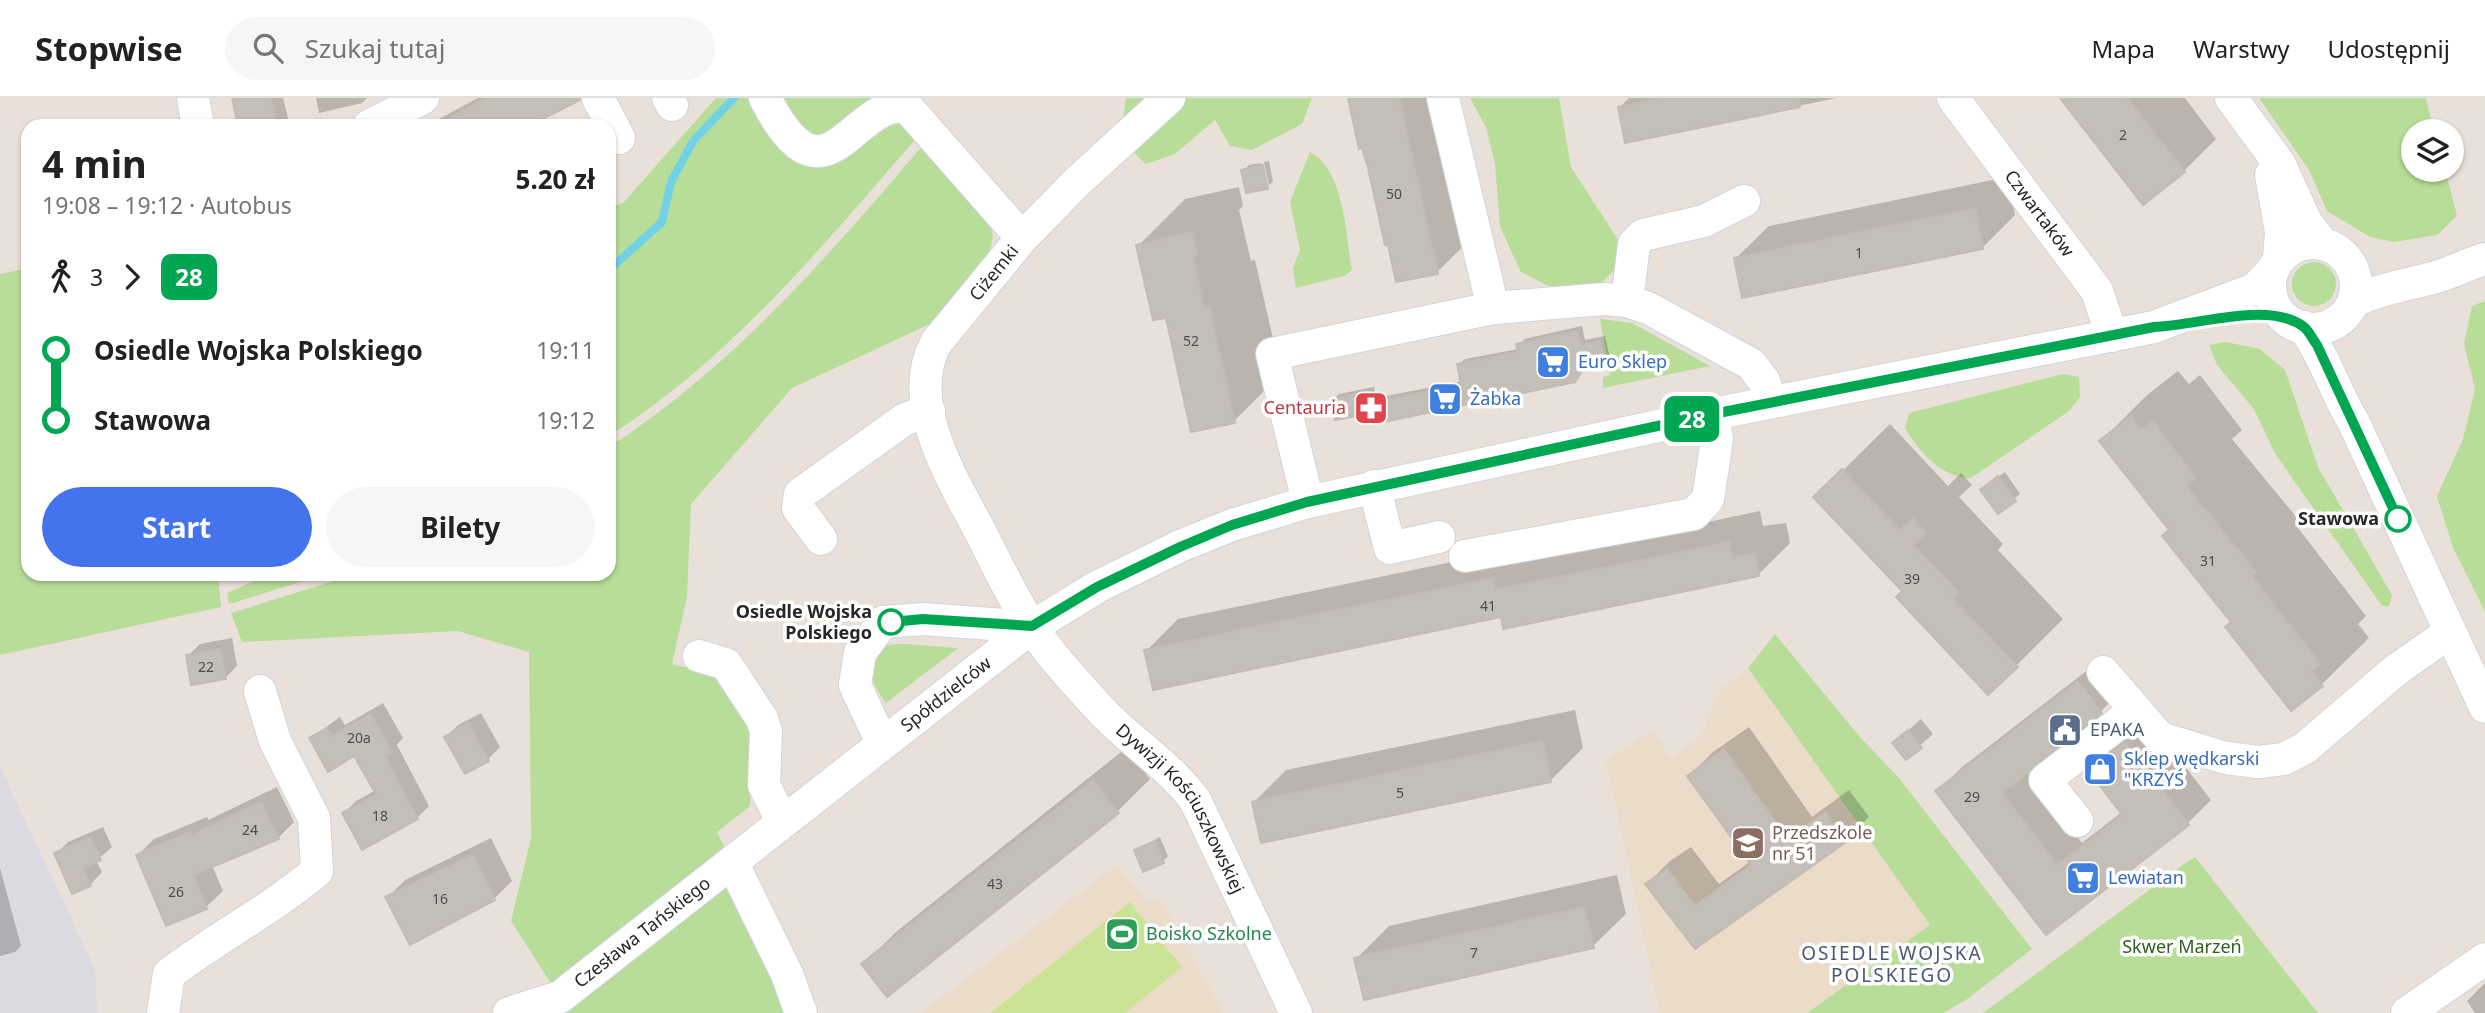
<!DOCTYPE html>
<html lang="pl">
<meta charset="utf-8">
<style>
body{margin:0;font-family:"Noto Sans",sans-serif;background:#f6f6f6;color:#222;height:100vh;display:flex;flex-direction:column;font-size:26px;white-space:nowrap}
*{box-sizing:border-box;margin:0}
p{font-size:23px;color:#767676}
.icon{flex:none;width:38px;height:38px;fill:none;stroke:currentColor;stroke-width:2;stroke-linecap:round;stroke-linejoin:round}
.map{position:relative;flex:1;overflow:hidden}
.side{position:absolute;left:21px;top:21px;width:595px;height:462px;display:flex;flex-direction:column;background:#fff;border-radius:21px;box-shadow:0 2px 5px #0004}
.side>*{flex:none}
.badge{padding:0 14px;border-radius:10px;font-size:24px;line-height:46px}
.buttons{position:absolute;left:2401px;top:21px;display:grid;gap:14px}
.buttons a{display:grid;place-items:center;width:63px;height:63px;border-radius:50%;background:#fff;box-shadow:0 2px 5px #0004;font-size:35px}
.map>.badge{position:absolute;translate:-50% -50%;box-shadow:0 0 0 4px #fff}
.legs{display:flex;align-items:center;gap:10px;height:77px;padding:0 21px;font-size:23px}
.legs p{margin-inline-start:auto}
.head{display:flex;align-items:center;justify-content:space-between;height:119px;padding:0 21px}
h1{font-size:38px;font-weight:700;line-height:52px}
.button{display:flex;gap:14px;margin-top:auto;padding:14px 21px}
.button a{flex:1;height:80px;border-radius:42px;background:#4374ed;color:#fff;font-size:28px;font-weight:700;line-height:80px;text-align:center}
.button a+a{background:#f6f6f6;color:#222}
ul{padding:0 21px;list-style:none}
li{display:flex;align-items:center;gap:24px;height:70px;font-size:26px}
li i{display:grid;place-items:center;width:10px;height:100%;margin:0 9px;background:currentColor}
li i::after{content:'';width:18px;height:18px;margin:-9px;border:5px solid;border-radius:50%;background:#fff}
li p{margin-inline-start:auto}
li:first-child i{background:linear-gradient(#0000 50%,currentColor 0)}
li:last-child i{background:linear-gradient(currentColor 50%,#0000 0)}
header{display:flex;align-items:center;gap:42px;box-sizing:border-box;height:98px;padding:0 35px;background:#fff;border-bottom:2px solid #e0e0e0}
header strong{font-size:33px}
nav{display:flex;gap:38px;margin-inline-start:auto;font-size:24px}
.search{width:490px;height:63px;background:#f6f6f6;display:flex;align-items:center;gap:18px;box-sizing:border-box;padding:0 24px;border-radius:38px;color:#767676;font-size:26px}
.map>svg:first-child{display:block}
.industrial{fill:#dbdae1}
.education{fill:#eadcc9}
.green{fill:#b7dd99}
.pitch{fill:#cae395}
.shadow{fill:#0003}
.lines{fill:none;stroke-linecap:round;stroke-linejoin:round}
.stream{stroke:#72d2e5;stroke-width:8}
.building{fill:#c4beb9;stroke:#c4bcb3;stroke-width:2}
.minor-casing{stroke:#cfd4df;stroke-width:34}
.minor{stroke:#fff;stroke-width:32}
.line-1-casing{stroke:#fff;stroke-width:16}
.line-1{stroke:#00a651;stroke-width:10}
.stop-1-dot{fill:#fff;stroke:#00a651;stroke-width:3.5}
.labels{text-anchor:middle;stroke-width:7;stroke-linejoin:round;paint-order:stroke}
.number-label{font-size:14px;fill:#4e4d4c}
.street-label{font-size:18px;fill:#272727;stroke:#fff}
.shop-label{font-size:18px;fill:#366cbe;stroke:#fff;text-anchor:start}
.health-label{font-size:18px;fill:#be3a42;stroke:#fff;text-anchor:end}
.stop-label{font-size:18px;font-weight:bold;fill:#272727;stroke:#fff;text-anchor:end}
.service-label{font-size:18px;fill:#4e5e75;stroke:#fff;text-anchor:start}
.education-label{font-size:18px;fill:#785e54;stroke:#fff;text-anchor:start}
.leisure-label{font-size:18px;fill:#27864d;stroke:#fff;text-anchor:start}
.park-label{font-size:18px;fill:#315e1e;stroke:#fff}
.neighbourhood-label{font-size:19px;letter-spacing:2px;fill:#4b5774;stroke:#fff}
</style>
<header>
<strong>Stopwise</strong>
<div class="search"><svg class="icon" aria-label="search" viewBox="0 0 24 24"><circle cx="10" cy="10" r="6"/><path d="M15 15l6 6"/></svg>Szukaj tutaj</div>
<nav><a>Mapa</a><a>Warstwy</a><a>Udostępnij</a></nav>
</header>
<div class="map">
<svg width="2485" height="915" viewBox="0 0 2485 915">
<rect width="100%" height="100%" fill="#e9e1d9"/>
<!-- industrial -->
<path class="industrial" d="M 0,669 L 95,871 L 97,915 L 0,915 Z"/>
<!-- education -->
<path class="education" d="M 1748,570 L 1930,827 L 1807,915 L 1660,915 L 1606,662 L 1652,634 L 1672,660 L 1701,638 L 1720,592 Z
M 1117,767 L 1147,805 L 1159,799 L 1224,915 L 921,915 Z"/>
<!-- green -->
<path class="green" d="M 716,0 L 755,0 L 792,53 L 894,19 L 920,36 C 825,145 732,260 609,338 L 609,110 L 623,105 Z
M 774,0 L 880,0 C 862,14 829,53 803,34 C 792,26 783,10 774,0 Z
M 1126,0 L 1312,0 L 1302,26 L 1252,52 L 1230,48 L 1215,22 L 1175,56 L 1146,66 C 1123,48 1121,28 1126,0 Z
M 1470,0 L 1559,0 L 1571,69 L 1620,145 L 1620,165 L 1599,188 L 1552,190 L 1521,174 L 1500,129 L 1495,66 L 1486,29 Z
M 2259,0 L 2426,0 L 2434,33 L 2413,33 L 2413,72 L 2445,72 L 2457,118 L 2437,137 L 2394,144 L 2370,139 L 2327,113 L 2309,72 Z
M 925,45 L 990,122 L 993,139 L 989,155 L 930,226 L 792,290 L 691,406 L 687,499 L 672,566 L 727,580 L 751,621 L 750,708 L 717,734 L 787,876 L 801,915 L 509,915 L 559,898 L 511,823 L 531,740 L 529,554 L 458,533 L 242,544 L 231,515 L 356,476 L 609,476 L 609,349 C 734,268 829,157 925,45 Z
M 1310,54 C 1344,70 1346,139 1352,172 L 1344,178 L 1296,190 L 1293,170 L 1300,152 L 1290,104 Z
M2292 186a22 22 0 1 1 44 0a22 22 0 1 1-44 0Z
M 28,170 L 28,476 L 218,476 L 221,509 L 0,557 L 0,176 Z
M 2485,203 L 2485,514 L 2453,450 L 2437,398 L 2463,341 L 2475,291 L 2464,246 L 2472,208 Z
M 1600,221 L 1632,225 L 1710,268 L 1603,290 L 1603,279 L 1610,277 Z
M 2226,244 L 2260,251 L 2285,272 L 2318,369 L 2392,497 L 2389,508 L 2382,508 L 2276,357 L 2254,311 L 2217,267 L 2209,247 Z
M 2063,276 L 2079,279 L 2080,299 L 2069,313 L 1971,380 C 1942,380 1919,354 1905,330 L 1909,315 Z
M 271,476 L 327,476 L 229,506 L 227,495 Z
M 1775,536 L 1860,639 L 1899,680 L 2032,851 L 1966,902 L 1943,915 L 1807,915 L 1930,827 L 1748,570 Z
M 904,546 L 958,550 L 886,605 C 869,581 866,572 885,547 Z
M 2195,759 L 2318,915 L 1983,915 L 2187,764 Z"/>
<!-- pitch -->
<path class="pitch" d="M 1130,804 L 1182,869 L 1125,915 L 990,915 Z"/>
<!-- shadow -->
<path class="shadow" d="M 234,0 L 283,0 L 288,20 L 285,28 L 240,28 Z
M 316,0 L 367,0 L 362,5 L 319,15 Z
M 478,0 L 576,0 L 526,28 L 426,28 Z
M 1349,0 L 1456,0 L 1484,128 L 1437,174 L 1398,182 Z
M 1629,0 L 1837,0 L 1627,43 L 1620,9 Z
M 2062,0 L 2185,0 L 2216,41 L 2184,73 Z
M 1269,63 L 1273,84 L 1269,87 L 1264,64 Z
M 1261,65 L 1266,88 L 1269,88 L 1268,89 L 1243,73 L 1249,67 Z
M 2007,79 L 2015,117 L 1982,150 L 1736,160 L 1769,128 Z
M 1239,89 L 1243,108 L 1239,112 L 1251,163 L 1255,162 L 1281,276 L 1234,323 L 1167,218 L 1138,148 L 1185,101 Z
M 1582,228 L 1585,242 L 1605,238 L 1609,256 L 1603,262 L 1373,313 L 1333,301 L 1339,296 L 1374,289 L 1376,300 L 1463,283 L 1459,266 L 1465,261 L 1519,251 L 1524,241 Z
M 2178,273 L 2189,286 L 2200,277 L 2242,332 L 2232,341 L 2302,426 L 2298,430 L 2366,518 L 2358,526 L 2369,540 L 2322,586 L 2291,610 L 2170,432 L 2101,343 L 2147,297 Z
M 1890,326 L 1948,388 L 1961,375 L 1972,387 L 1959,399 L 2003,446 L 1998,452 L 2063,521 L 2016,568 L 1905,493 L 1816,399 Z
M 2005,374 L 2020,396 L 1998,413 L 1988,386 Z
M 1760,413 L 1763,428 L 1786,425 L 1790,445 L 1758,477 L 1502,517 L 1146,553 L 1178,521 L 1524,449 L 1527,462 Z
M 232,540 L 237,568 L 225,580 L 188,558 L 200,546 Z
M 2102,561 L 2125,590 L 2101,613 L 2026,673 L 2082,745 L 2122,714 L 2090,672 L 2114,649 L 2149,622 L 2211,702 L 2188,725 L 2047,835 L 1938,693 L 1961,670 Z
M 383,605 L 403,640 L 397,647 L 429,708 L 417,720 L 344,715 L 356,703 L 376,692 L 355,656 L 311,640 L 340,619 L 345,627 Z
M 1575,612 L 1583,650 L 1550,683 L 1254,704 L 1286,672 Z
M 481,615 L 500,649 L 488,661 L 446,639 L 458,627 Z
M 1921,621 L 1933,636 L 1906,660 L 1894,645 Z
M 1749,629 L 1812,719 L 1849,692 L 1869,719 L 1845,743 L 1696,849 L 1647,786 L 1670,763 L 1691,749 L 1719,786 L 1751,763 L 1689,678 L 1713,654 Z
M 1126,650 L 1150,681 L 1118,713 L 887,896 L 863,867 L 896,834 Z
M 277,689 L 294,724 L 278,740 L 212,767 L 223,793 L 206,809 L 167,826 L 138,757 L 154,741 L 207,719 L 208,722 Z
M 103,729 L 112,749 L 96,763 L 102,774 L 90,787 L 56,756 L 68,744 Z
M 1160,739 L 1168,758 L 1163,763 L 1136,752 Z
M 491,740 L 512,783 L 494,801 L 387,800 L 405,782 Z
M 0,770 L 21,848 L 15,854 L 0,858 Z
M 1617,777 L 1626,816 L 1593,848 L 1356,861 L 1389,828 Z
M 2485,885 L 2485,915 L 2475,915 L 2467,903 Z"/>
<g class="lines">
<!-- stream -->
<path class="stream" d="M 609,172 L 662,124 L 671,84 L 693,43 L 734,0"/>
</g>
<!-- building -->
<path class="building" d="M 232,0 L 271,0 L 277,28 L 238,28 Z
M 486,0 L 580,0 L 580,2 L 529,28 L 434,28 Z
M 1348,0 L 1399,0 L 1438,176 L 1396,184 L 1388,147 L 1385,147 L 1368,70 L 1362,50 L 1359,51 Z
M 1660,0 L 1799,0 L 1800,9 L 1625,45 L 1618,9 Z
M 2060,0 L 2127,0 L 2185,74 L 2143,107 Z
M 1263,67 L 1268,91 L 1246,95 L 1241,72 Z
M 1975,111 L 1983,151 L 1742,200 L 1734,160 Z
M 1192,134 L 1197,156 L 1193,157 L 1204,209 L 1209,208 L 1235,325 L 1191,334 L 1166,220 L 1153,222 L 1136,147 Z
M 1577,233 L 1580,247 L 1600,243 L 1604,264 L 1586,267 L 1575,284 L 1374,326 L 1372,315 L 1335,322 L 1331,301 L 1368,294 L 1370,305 L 1461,287 L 1457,266 L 1518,254 L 1516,246 Z
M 2131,318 L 2141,331 L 2153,323 L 2164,338 L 2196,380 L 2186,388 L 2256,474 L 2252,478 L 2320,566 L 2311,573 L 2323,588 L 2291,613 L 2225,529 L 2231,524 L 2162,438 L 2169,432 L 2099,343 Z
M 1842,371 L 1900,433 L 1913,421 L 1926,435 L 1913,447 L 1958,494 L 1952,500 L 2018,569 L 1988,597 L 1896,499 L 1902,493 L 1813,399 Z
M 1998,378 L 2016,403 L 1998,416 L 1980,392 Z
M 1729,444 L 1732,459 L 1755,456 L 1759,478 L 1503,531 L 1501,519 L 1153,592 L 1144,552 L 1493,480 L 1495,492 Z
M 221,551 L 226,581 L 191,587 L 186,557 Z
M 2078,583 L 2102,615 L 2002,695 L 2057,767 L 2122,717 L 2088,672 L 2125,644 L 2189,727 L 2046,837 L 1935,693 Z
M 370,616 L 392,654 L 385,658 L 418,721 L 362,752 L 342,715 L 376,696 L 354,658 L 328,674 L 309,640 L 327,630 L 332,638 Z
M 468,625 L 489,663 L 465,676 L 444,639 Z
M 1908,632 L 1922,650 L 1906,662 L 1892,645 Z
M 1542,643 L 1551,684 L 1261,745 L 1252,704 Z
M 1724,651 L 1787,741 L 1825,715 L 1846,744 L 1695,851 L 1645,786 L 1667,771 L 1695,808 L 1751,767 L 1687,678 Z
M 1093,682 L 1119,715 L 887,899 L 861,866 Z
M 261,704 L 279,741 L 193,777 L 207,811 L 166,828 L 136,757 L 190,734 L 192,737 Z
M 91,739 L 101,762 L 83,771 L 91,788 L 72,796 L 54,755 Z
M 1155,743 L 1164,765 L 1143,774 L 1134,752 Z
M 473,757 L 495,802 L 410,847 L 385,799 Z
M 1584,809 L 1594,850 L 1364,902 L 1354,860 Z"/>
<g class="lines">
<!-- minor casing -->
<g class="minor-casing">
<g id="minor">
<path d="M 193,0 L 198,28"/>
<path d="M 598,0 L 619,40"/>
<path d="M 668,0 L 672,7"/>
<path d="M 765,0 C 826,119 852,0 907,9 L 1022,140"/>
<path id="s1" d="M 1169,0 L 1077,84 L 1022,140 L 936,245 C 903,306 955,385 983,439 C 998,469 1013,500 1031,528 C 1050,557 1075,584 1099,610 C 1129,643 1168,666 1195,702 L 1296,915"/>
<path d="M 1443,0 L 1493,210"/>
<path id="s2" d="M 1953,0 L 2097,193 L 2112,238"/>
<path d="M 2231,0 L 2279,65 L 2307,126 L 2323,146"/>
<path d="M 369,28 L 423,0"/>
<path d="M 2271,77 L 2281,134 L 2279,162"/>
<circle cx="2313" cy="188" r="43"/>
<path d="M 1627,203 L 1634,146 L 1643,137 L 1704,123 L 1744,103"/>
<path d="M 2354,203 C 2380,191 2405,187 2433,180 C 2449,176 2467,166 2485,161"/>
<path d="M 2304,229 C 2325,259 2335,294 2354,325 L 2485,609"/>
<path d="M 1374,388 L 1390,450 L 1439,439"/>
<path d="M 1308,404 L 1272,256 L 1493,210 L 1604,201 L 1627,203 L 1648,210 L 1751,266 L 1764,283 L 1771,304"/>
<path d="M 821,441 L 798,410 L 800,396 L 905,321 L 929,313"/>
<path d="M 1465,458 L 1694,416 L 1708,401 L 1717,341 L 1713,316"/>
<path d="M 699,558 L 726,566 L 762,621 L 766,633 L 764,687 L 782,723"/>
<path d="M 2103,574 L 2160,640 L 2226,660 L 2258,664 L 2284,661 L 2305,650 L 2396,572 L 2450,534"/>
<path d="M 882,645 L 855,587 L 860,555 L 883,524 L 923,521 L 1032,529"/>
<path d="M 2077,723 L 2045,682 L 2136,612"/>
<path d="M 732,764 L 787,876 L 801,915"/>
<path d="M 163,915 L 169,876 C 217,839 271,812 317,773 L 314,720 L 275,643 L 260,593"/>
<path id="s3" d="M 509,915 L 560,899 L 1032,529 L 1097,489 L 1180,448 L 1232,427 L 1308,404 L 1713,316 L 2154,229 L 2255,191 L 2273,172"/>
<path d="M 2407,915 L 2485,861"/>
</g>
</g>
<!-- minor -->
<use href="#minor" class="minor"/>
</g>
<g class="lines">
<!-- line-1 casing -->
<g class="line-1-casing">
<path id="line-1" d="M 891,524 L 923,521 L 1032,528 L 1097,489 L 1180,449 L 1232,427 L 1307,404 L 1713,316 L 2154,229 C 2197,228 2269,202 2304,229 C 2309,233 2313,242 2317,247 L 2398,421"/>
</g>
<!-- line-1 -->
<use href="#line-1" class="line-1"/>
</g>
<!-- icons -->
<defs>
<g id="supermarket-square" transform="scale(1.75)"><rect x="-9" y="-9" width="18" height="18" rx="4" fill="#3f7fe0" stroke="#fff"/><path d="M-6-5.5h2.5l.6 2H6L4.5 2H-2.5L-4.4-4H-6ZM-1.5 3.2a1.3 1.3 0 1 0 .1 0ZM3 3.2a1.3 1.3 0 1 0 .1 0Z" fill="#fff"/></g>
<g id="pharmacy-square" transform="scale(1.75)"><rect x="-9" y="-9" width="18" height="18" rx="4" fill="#e0444e" stroke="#fff"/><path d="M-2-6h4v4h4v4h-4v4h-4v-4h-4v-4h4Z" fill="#fff"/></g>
<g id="civic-square" transform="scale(1.75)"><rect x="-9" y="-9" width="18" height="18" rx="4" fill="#5c6f8a" stroke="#fff"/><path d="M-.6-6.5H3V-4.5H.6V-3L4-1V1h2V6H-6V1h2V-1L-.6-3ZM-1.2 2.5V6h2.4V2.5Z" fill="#fff"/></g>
<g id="shop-square" transform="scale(1.75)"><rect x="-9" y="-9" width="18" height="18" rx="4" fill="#3f7fe0" stroke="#fff"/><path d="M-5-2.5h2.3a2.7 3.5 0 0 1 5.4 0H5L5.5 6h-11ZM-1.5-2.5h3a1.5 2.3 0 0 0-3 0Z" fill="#fff"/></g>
<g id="school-square" transform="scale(1.75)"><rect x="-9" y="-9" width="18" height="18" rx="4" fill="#8d6e63" stroke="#fff"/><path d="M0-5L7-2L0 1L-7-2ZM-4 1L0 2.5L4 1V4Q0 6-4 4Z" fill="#fff"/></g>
<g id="stadium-square" transform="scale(1.75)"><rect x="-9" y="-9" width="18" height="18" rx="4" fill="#2e9e5b" stroke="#fff"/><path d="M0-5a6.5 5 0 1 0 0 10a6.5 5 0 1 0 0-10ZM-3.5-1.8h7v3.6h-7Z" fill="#fff"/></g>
</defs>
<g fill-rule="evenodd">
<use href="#supermarket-square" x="1553" y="264"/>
<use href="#supermarket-square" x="1445" y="301"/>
<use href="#pharmacy-square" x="1371" y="310"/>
<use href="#civic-square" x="2065" y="632"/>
<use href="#shop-square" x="2100" y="671"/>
<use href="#school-square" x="1748" y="745"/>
<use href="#supermarket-square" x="2083" y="780"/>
<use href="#stadium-square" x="1122" y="836"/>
</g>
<!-- markers -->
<g class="stop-1-dot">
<circle cx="2398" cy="421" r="12"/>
<circle cx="891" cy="524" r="12"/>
</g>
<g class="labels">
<!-- number labels -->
<g class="number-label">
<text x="2123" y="42">2</text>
<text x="1394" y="101">50</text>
<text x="1859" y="160">1</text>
<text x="1191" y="248">52</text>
<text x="2208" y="468">31</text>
<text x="1912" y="486">39</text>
<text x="1488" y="513">41</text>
<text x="206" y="574">22</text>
<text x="359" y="645">20a</text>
<text x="1400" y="700">5</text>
<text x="1972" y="704">29</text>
<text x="380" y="723">18</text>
<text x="250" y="737">24</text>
<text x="995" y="791">43</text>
<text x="176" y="799">26</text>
<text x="440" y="806">16</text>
<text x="1474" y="860">7</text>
</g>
<!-- street labels -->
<g class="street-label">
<text dy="6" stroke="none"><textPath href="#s2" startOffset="144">Czwartaków</textPath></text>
<text transform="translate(994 175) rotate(-51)" y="6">Ciżemki</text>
<text dy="6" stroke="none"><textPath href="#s3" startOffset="544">Spółdzielców</textPath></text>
<text dy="6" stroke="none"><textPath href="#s1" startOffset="886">Dywizji Kościuszkowskiej</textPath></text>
<text dy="6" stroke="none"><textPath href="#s3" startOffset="158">Czesława Tańskiego</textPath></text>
</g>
<!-- shop labels -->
<g class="shop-label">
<text x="1578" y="270">Euro Sklep</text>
<text x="1470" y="307">Żabka</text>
<text x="2124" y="667">Sklep wędkarski<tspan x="2124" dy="21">"KRZYŚ</tspan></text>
<text x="2108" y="786">Lewiatan</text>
</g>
<!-- health labels -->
<g class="health-label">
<text x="1346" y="316">Centauria</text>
</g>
<!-- stop labels -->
<g class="stop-label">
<text x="2379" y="427">Stawowa</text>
<text x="872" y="520">Osiedle Wojska<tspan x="872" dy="21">Polskiego</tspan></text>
</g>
<!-- service labels -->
<g class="service-label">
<text x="2090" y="638">EPAKA</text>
</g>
<!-- education labels -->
<g class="education-label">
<text x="1772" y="741">Przedszkole<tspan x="1772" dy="21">nr 51</tspan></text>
</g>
<!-- leisure labels -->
<g class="leisure-label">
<text x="1146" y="842">Boisko Szkolne</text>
</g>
<!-- park labels -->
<g class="park-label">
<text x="2182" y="855">Skwer Marzeń</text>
</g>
<!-- neighbourhood labels -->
<g class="neighbourhood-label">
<text x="1892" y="862">OSIEDLE WOJSKA<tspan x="1892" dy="22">POLSKIEGO</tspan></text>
</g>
</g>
</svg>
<div class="buttons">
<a><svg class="icon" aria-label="layers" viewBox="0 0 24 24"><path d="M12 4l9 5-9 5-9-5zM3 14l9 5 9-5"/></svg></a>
</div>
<b class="badge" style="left:1692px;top:321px;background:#00a651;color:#fff">28</b>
<section class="side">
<div class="head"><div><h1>4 min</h1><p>19:08 – 19:12 · Autobus</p></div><b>5.20 zł</b></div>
<div class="legs"><svg class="icon" aria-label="walk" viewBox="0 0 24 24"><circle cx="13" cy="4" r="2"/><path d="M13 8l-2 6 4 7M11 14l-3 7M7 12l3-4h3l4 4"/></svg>3<svg class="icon" aria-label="forward" viewBox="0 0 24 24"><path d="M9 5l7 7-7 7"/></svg><b class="badge" style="background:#00a651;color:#fff">28</b></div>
<ul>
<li><i style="color:#00a651"></i><b>Osiedle Wojska Polskiego</b><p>19:11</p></li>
<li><i style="color:#00a651"></i><b>Stawowa</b><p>19:12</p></li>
</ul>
<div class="button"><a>Start</a><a>Bilety</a></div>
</section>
</div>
